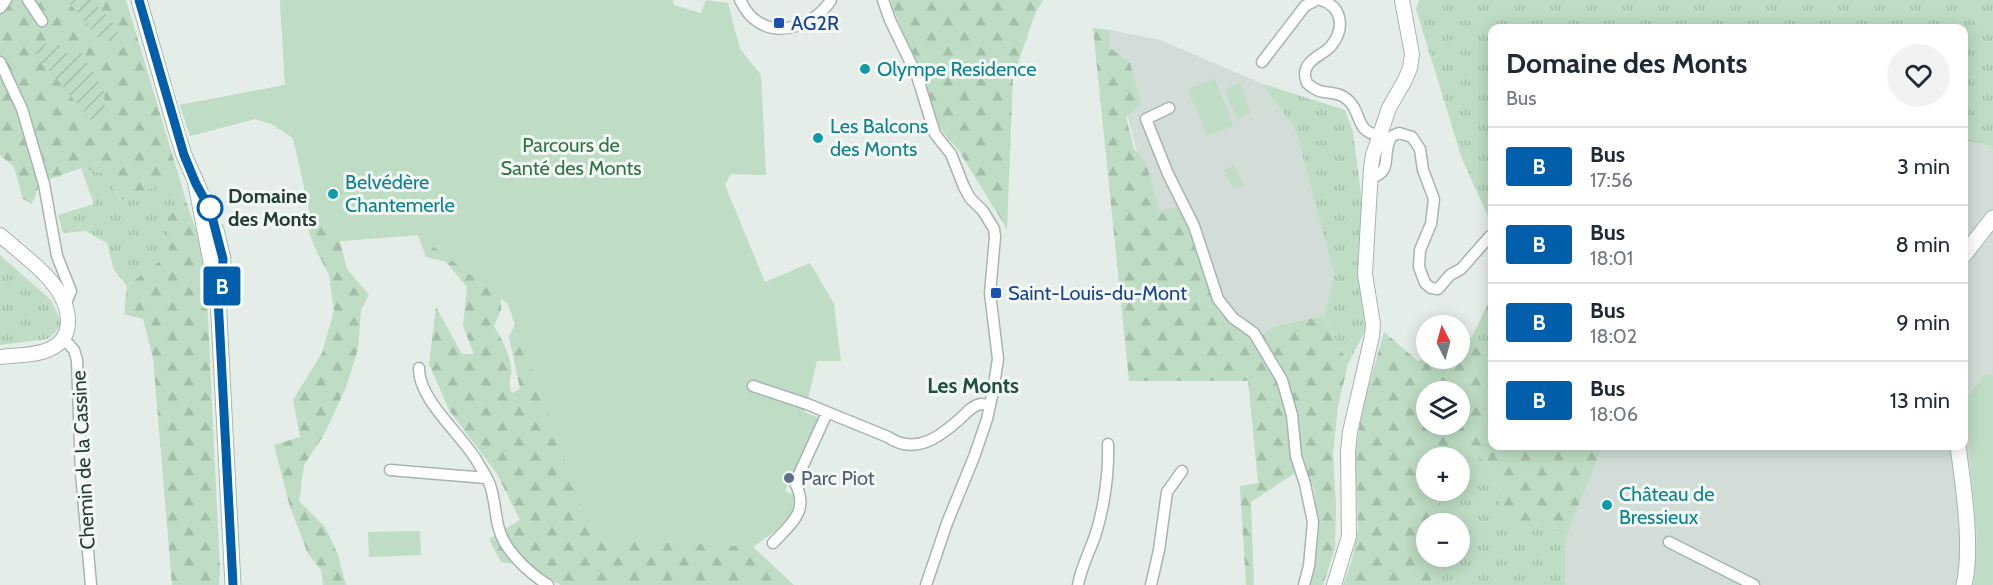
<!DOCTYPE html>
<html lang="fr">
<meta charset="utf-8">
<style>
body{margin:0;font-family:Cabin,sans-serif;background:#f2f2f3;color:#1f2937;height:100vh;display:flex;flex-direction:column;font-size:22px;white-space:nowrap}
*{box-sizing:border-box;margin:0}
p{font-size:20px;color:#747a83}
.icon{flex:none;width:33px;height:33px;fill:none;stroke:currentColor;stroke-width:2;stroke-linecap:round;stroke-linejoin:round}
.map{position:relative;flex:1;overflow:hidden}
.side{position:absolute;left:1488px;top:24px;width:480px;height:426px;display:flex;flex-direction:column;background:#fff;border-radius:12px;box-shadow:0 3px 15px #0003}
.side>*{flex:none}
.badge{padding:0 12px;border-radius:4px;font-size:21px;line-height:39px}
.needle{width:39px;rotate:354deg}
.buttons{position:absolute;left:1416px;top:315px;display:grid;gap:12px}
.buttons a{display:grid;place-items:center;width:54px;height:54px;border-radius:50%;background:#fff;box-shadow:0 3px 15px #0003;font-size:30px}
.map>.badge{position:absolute;translate:-50% -50%;box-shadow:0 0 0 3px #fff}
.round{display:grid;place-items:center;flex:none;width:63px;height:63px;border-radius:32px;background:#f2f2f3}
.head{display:flex;align-items:center;justify-content:space-between;height:102px;padding:0 18px}
h1{font-size:28px;font-weight:700;line-height:45px}
ul{padding:0;list-style:none}
li{display:flex;align-items:center;gap:18px;height:78px;padding:0 18px;border-top:2px solid #e0e1e3}
li div{flex:1}
li b{display:block;font-size:22px}
li em{font-style:normal}
li .badge{min-width:66px;font-weight:700;text-align:center}
.map>svg:first-child{display:block}
.built{fill:#d2ddd7}
.grass{fill:url(#grass-tufts)}
.forest{fill:url(#forest-firs);fill-rule:evenodd}
.park{fill:#beddc4}
.garden{fill:url(#garden-furrows)}
.lines{fill:none;stroke-linecap:round;stroke-linejoin:round}
.minor-casing{stroke:#a7b5af;stroke-width:13}
.tertiary-casing{stroke:#a7b5af;stroke-width:16}
.secondary-casing{stroke:#a3b8af;stroke-width:17}
.minor{stroke:#fff;stroke-width:10}
.tertiary{stroke:#fff;stroke-width:14}
.secondary{stroke:#fff;stroke-width:15}
.line-casing{stroke:#fff;stroke-width:14}
.line{stroke:#005eab;stroke-width:9}
.transit-dot{fill:#1a4fb4;stroke:#f4f9f6;stroke-width:2}
.culture-dot{fill:#0f9aa8;stroke:#f4f9f6;stroke-width:2}
.stop-dot{fill:#fff;stroke:#005eab;stroke-width:3}
.service-dot{fill:#5c6f8a;stroke:#f4f9f6;stroke-width:2}
.labels{text-anchor:middle;stroke-width:6;stroke-linejoin:round;paint-order:stroke}
.transit-label{font-size:20px;fill:#164399;stroke:#f4f9f6;text-anchor:start}
.culture-label{font-size:20px;fill:#0d838f;stroke:#f4f9f6;text-anchor:start}
.park-label{font-size:20px;fill:#307345;stroke:#f4f9f6}
.stop-label{font-size:20px;font-weight:bold;fill:#243e35;stroke:#f4f9f6;text-anchor:start}
.street-label{font-size:20px;fill:#243e35;stroke:#f4f9f6}
.service-label{font-size:20px;fill:#4e5e75;stroke:#f4f9f6;text-anchor:start}
.neighbourhood-label{font-size:21px;font-weight:bold;fill:#214f40;stroke:#f4f9f6}
</style>
<div class="map">
<svg width="1993" height="585" viewBox="0 0 1993 585">
<defs>
<pattern id="grass-tufts" width="24" height="20" patternUnits="userSpaceOnUse" patternTransform="scale(1.5)"><rect width="24" height="20" fill="#beddc4"/><path d="M3 7l-1-3M5 7V3M7 7l1-3M15 17l-1-3M17 17v-4M19 17l1-3" fill="none" stroke="#a3bfa9"/></pattern>
<pattern id="forest-firs" width="22" height="20" patternUnits="userSpaceOnUse" patternTransform="scale(1.5)"><rect width="22" height="20" fill="#beddc4"/><path d="M5 1l3.5 6h-7zM16 11l3.5 6h-7z" fill="#a3bfa9"/></pattern>
<pattern id="garden-furrows" width="10" height="10" patternUnits="userSpaceOnUse" patternTransform="scale(1.5)"><rect width="10" height="10" fill="#beddc4"/><path d="M-1 1l2-2M0 10L10 0M9 11l2-2" fill="none" stroke="#a3bfa9"/></pattern>
</defs>
<rect width="100%" height="100%" fill="#e4ede8"/>
<!-- built -->
<path class="built" d="M 1110,30 L 1160,40 L 1263,84 L 1296,131 L 1334,274 L 1324,316 L 1245,347 L 1177,307 L 1110,48 Z
M 1964,140 L 1993,147 L 1993,585 L 1565,585 L 1565,544 L 1569,529 L 1603,446 L 1964,446 Z"/>
<!-- grass -->
<path class="grass" d="M 1419,0 L 1993,0 L 1993,147 L 1964,140 L 1964,28 L 1492,28 L 1492,225 L 1462,159 L 1416,9 Z
M 1263,84 L 1345,110 L 1353,132 L 1362,202 L 1360,275 L 1367,327 L 1348,364 L 1324,316 L 1334,274 L 1296,131 Z
M 81,168 L 103,173 L 121,200 L 179,177 L 186,201 L 162,222 L 169,232 L 169,254 L 127,286 L 114,270 L 107,243 L 86,231 L 63,233 L 58,215 L 94,204 Z
M 0,255 L 51,300 L 61,322 C 58,330 55,334 47,339 L 0,345 Z
M 1492,295 L 1492,350 L 1472,337 Z
M 1480,456 L 1496,486 L 1504,526 L 1569,529 L 1565,544 L 1565,585 L 1431,585 L 1433,557 L 1460,556 L 1460,524 L 1437,523 L 1442,491 L 1460,490 L 1460,469 Z"/>
<!-- forest -->
<path class="forest" d="M 0,0 L 126,0 L 179,177 L 121,200 L 103,173 L 81,168 L 40,183 L 32,204 L 23,199 L 14,167 L 0,155 Z
M 280,0 L 693,525 L 753,547 L 794,585 L 561,585 L 520,565 L 501,562 L 489,539 L 520,520 L 497,474 L 449,410 L 429,364 L 436,307 L 462,354 L 474,354 L 463,326 L 467,287 L 446,262 L 426,257 L 418,235 L 340,241 L 347,269 L 369,295 L 361,310 L 358,349 L 347,385 L 325,433 L 304,465 L 299,501 L 325,527 L 338,555 L 346,585 L 323,585 L 321,570 L 308,554 L 290,507 L 274,445 L 300,437 L 293,400 L 322,353 L 334,311 L 329,275 L 314,246 L 303,215 L 310,212 L 293,138 L 272,124 L 255,119 L 190,136 L 180,105 L 285,85 ZM 501,299 L 508,304 L 515,324 L 509,337 L 520,389 L 512,393 C 506,381 513,377 511,366 C 509,352 501,338 494,326 L 501,310 Z
M 890,0 L 1043,0 L 1035,14 L 1013,77 L 1007,229 L 957,148 L 939,128 Z
M 1093,28 L 1110,30 L 1110,48 L 1130,63 L 1141,104 L 1126,117 L 1134,149 L 1146,162 L 1159,211 L 1181,206 L 1194,235 L 1218,312 L 1254,342 L 1273,327 L 1324,316 L 1348,364 L 1338,406 L 1333,454 L 1336,506 L 1335,548 L 1323,585 L 1309,585 L 1317,520 L 1314,489 L 1304,467 L 1251,502 L 1254,585 L 1246,585 L 1240,486 L 1258,483 L 1248,381 L 1129,381 Z
M 186,201 L 205,256 L 220,571 L 219,585 L 172,585 L 153,358 L 143,319 L 124,314 L 127,286 L 169,254 L 169,232 L 162,222 Z
M 1384,332 L 1418,361 L 1426,358 L 1460,358 L 1460,342 L 1472,337 L 1492,349 L 1492,446 L 1603,446 L 1569,529 L 1504,527 L 1496,486 L 1480,457 L 1460,469 L 1460,458 L 1426,458 L 1426,490 L 1442,491 L 1437,523 L 1426,524 L 1426,556 L 1433,557 L 1431,585 L 1343,585 L 1352,560 L 1358,529 L 1355,452 L 1363,406 ZM 1426,392 L 1460,392 L 1460,424 L 1426,424 Z"/>
<!-- park -->
<path class="park" d="M 280,0 L 673,0 L 674,5 L 701,13 L 706,0 L 728,3 L 740,49 L 761,75 L 766,175 L 731,174 L 725,185 L 765,282 L 810,263 L 834,304 L 841,361 L 817,361 L 805,412 L 819,418 L 793,473 L 788,470 L 783,481 L 788,483 L 785,491 L 795,495 L 792,513 L 775,531 L 753,547 L 593,538 L 508,304 L 418,235 L 340,241 L 310,212 L 293,138 L 272,124 L 255,119 L 190,136 L 180,105 L 285,85 Z
M 1215,79 L 1233,126 L 1207,136 L 1188,89 Z
M 1240,83 L 1251,113 L 1237,119 L 1225,89 Z
M 1234,165 L 1244,185 L 1234,190 L 1224,170 Z
M 1985,375 L 1993,375 L 1993,585 L 1974,585 L 1977,539 L 1965,400 Z
M 420,531 L 421,555 L 369,557 L 368,532 Z"/>
<!-- garden -->
<path class="garden" d="M 67,0 L 92,0 L 115,25 L 118,33 C 114,40 110,42 101,41 Z
M 44,43 L 50,51 L 58,44 L 70,55 L 79,48 L 104,92 L 105,116 L 91,120 L 33,51 Z"/>
<g class="lines">
<!-- minor casing -->
<g class="minor-casing">
<path id="minor" d="M 28,0 L 42,21
M 740,0 C 744,7 747,14 754,19 C 778,39 815,25 831,0
M 883,0 L 890,20 L 917,76 L 935,134 L 951,154 L 964,187 L 970,198 L 983,211 L 994,229 L 995,237 L 990,293 L 998,359 L 993,391 L 987,419 L 974,457 L 947,523 L 926,585
M 1321,0 C 1343,7 1345,29 1331,46 C 1324,54 1314,56 1308,65 C 1304,71 1304,76 1307,83 C 1323,99 1335,87 1349,101 C 1362,113 1355,132 1379,135
M 0,8 L 6,0
M 0,62 L 22,109 L 44,184 L 57,256 L 71,291 L 65,305
M 1262,62 L 1305,6 L 1316,0
M 1169,108 L 1146,119 L 1168,174 L 1194,226 L 1218,299 L 1233,318 L 1254,333 L 1282,380 L 1292,415 L 1296,456 L 1305,484 L 1313,522 L 1309,566 L 1304,585
M 1371,178 C 1395,171 1380,153 1392,136 L 1399,133 L 1412,137 L 1420,149 L 1423,170 L 1434,199 L 1431,224 L 1420,250 L 1419,267 L 1425,283 L 1431,288 L 1438,289 L 1450,275 L 1461,269 L 1490,236
M 64,339 L 74,350 L 77,360 L 81,473 L 91,585
M 419,368 C 418,399 461,434 477,461 C 481,468 487,477 490,485 C 497,505 494,525 505,543 C 516,561 531,574 548,585
M 753,386 L 807,404 L 888,437 C 916,456 941,436 962,417 C 967,412 973,405 981,404 C 983,404 988,405 990,406
M 390,470 L 486,478
M 1669,542 L 1754,585
M 773,543 C 791,524 810,511 795,483 L 827,413
M 1078,585 C 1081,568 1089,553 1095,536 C 1104,509 1109,473 1108,444
M 1151,585 L 1159,550 L 1167,492 L 1182,471"/>
</g>
<!-- tertiary casing -->
<g class="tertiary-casing">
<path id="tertiary" d="M 0,235 C 25,258 70,285 68,324 C 67,336 61,344 50,349 C 36,356 15,355 0,357
M 1334,585 L 1349,536 L 1348,451 L 1350,432 L 1372,336 L 1373,324 L 1365,274 L 1371,168 L 1373,155 L 1389,108 L 1405,80 L 1410,68 L 1412,54 L 1402,0"/>
</g>
<!-- secondary casing -->
<g class="secondary-casing">
<path id="secondary" d="M 139,0 L 176,130 L 184,155 L 200,191
M 196,184 L 218,298 L 233,585
M 216,230 L 223,259 L 222,280
M 1964,255 L 1993,218
M 1958,446 C 1963,484 1973,547 1964,585"/>
</g>
<!-- minor -->
<use href="#minor" class="minor"/>
<!-- tertiary -->
<use href="#tertiary" class="tertiary"/>
<!-- secondary -->
<use href="#secondary" class="secondary"/>
</g>
<g class="lines">
<!-- line casing -->
<g class="line-casing">
<path id="line" d="M 139,0 L 184,155 L 196,184 L 210,209 L 223,259 L 222,288 L 218,298 L 233,585"/>
</g>
<!-- line -->
<use href="#line" class="line"/>
</g>
<!-- markers -->
<g class="transit-dot">
<rect x="773" y="17" width="12" height="12" rx="3"/>
<rect x="990" y="287" width="12" height="12" rx="3"/>
</g>
<g class="culture-dot">
<circle cx="865" cy="69" r="6"/>
<circle cx="818" cy="138" r="6"/>
<circle cx="333" cy="194" r="6"/>
<circle cx="1607" cy="505" r="6"/>
</g>
<circle class="stop-dot" cx="210" cy="208" r="12"/>
<circle class="service-dot" cx="789" cy="478" r="6"/>
<g class="labels">
<!-- transit labels -->
<g class="transit-label">
<text x="791" y="30">AG2R</text>
<text x="1008" y="300">Saint-Louis-du-Mont</text>
</g>
<!-- culture labels -->
<g class="culture-label">
<text x="877" y="76">Olympe Residence</text>
<text x="830" y="133">Les Balcons<tspan x="830" dy="23">des Monts</tspan></text>
<text x="345" y="189">Belvédère<tspan x="345" dy="23">Chantemerle</tspan></text>
<text x="1619" y="501">Château de<tspan x="1619" dy="23">Bressieux</tspan></text>
</g>
<!-- park labels -->
<g class="park-label">
<text x="571" y="152">Parcours de<tspan x="571" dy="23">Santé des Monts</tspan></text>
</g>
<!-- stop labels -->
<g class="stop-label">
<text x="228" y="203">Domaine<tspan x="228" dy="23">des Monts</tspan></text>
</g>
<!-- street labels -->
<g class="street-label">
<text transform="translate(83 460) rotate(-93)" y="7">Chemin de la Cassine</text>
</g>
<!-- service labels -->
<g class="service-label">
<text x="801" y="485">Parc Piot</text>
</g>
<!-- neighbourhood labels -->
<g class="neighbourhood-label">
<text x="973" y="393">Les Monts</text>
</g>
</g>
</svg>
<div class="buttons">
<a><svg class="needle" viewBox="-14 -14 28 28"><path d="M0-13l5 13h-10z" fill="#e53935"/><path d="M0 13l5-13h-10z" fill="#747a83"/></svg></a>
<a><svg class="icon" aria-label="layers" viewBox="0 0 24 24"><path d="M12 4l9 5-9 5-9-5zM3 14l9 5 9-5"/></svg></a>
<a>+</a>
<a>−</a>
</div>
<b class="badge" style="left:222px;top:286px;background:#005eab;color:#fff">B</b>
<section class="side">
<div class="head"><div><h1>Domaine des Monts</h1><p>Bus</p></div><a class="round"><svg class="icon" aria-label="heart" viewBox="0 0 24 24"><path d="M12 20l-8-8c-3-5 5-10 8-4 3-6 11-1 8 4z"/></svg></a></div>
<ul>
<li><span class="badge" style="background:#005eab;color:#fff">B</span><div><b>Bus</b><p>17:56</p></div><em>3 min</em></li>
<li><span class="badge" style="background:#005eab;color:#fff">B</span><div><b>Bus</b><p>18:01</p></div><em>8 min</em></li>
<li><span class="badge" style="background:#005eab;color:#fff">B</span><div><b>Bus</b><p>18:02</p></div><em>9 min</em></li>
<li><span class="badge" style="background:#005eab;color:#fff">B</span><div><b>Bus</b><p>18:06</p></div><em>13 min</em></li>
</ul>
</section>
</div>
